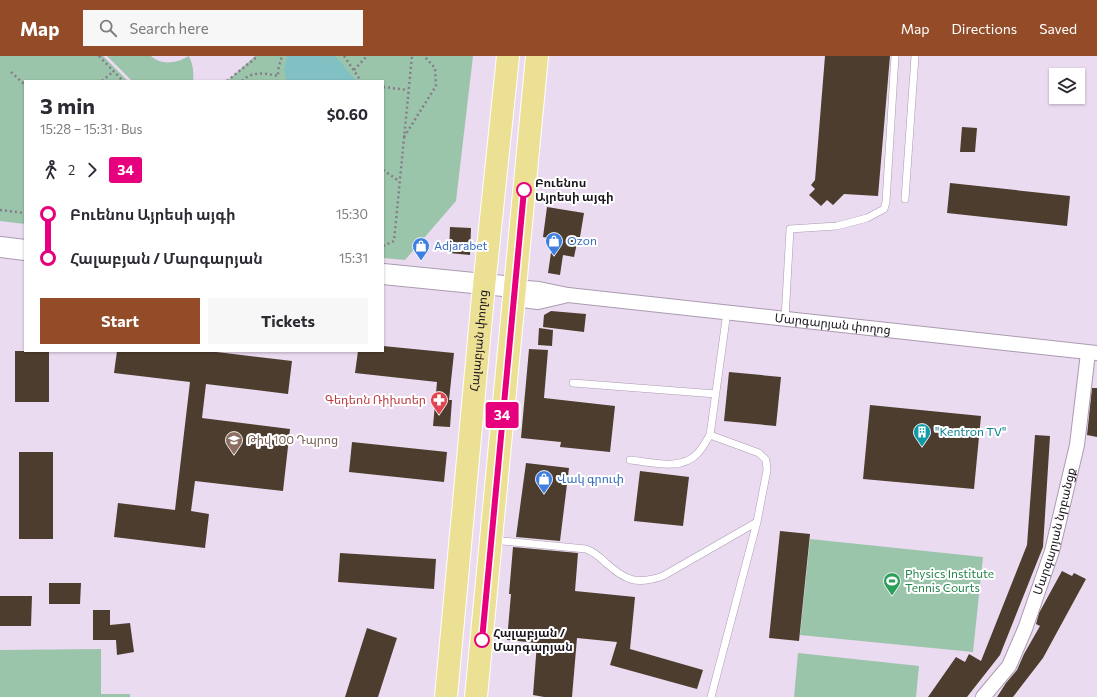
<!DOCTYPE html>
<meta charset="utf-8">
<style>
body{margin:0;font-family:Commissioner,"Noto Sans Armenian",sans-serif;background:#f7f7f7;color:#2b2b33;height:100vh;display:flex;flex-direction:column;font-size:15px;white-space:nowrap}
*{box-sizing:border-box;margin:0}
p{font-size:13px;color:#7c7c81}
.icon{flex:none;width:22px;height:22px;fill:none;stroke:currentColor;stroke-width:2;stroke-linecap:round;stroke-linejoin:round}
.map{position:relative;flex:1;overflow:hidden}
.drawer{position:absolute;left:24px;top:24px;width:360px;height:272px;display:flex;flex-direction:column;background:#fff;border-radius:0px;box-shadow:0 1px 3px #0004}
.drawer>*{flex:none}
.badge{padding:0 8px;border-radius:3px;font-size:14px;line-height:26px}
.controls{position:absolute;left:1049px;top:12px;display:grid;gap:8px}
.controls a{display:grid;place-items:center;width:36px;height:36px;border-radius:0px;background:#fff;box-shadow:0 1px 3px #0004;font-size:20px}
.map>.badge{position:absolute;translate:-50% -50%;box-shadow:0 0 0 2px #fff}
.legs{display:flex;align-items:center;gap:6px;height:44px;padding:0 16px;font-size:13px}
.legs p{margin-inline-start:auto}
.summary{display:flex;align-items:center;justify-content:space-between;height:68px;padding:0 16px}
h1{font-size:22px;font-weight:700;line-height:30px}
.primary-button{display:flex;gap:8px;margin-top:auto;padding:8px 16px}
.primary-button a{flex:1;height:46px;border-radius:0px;background:#944c28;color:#fff;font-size:16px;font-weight:700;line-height:46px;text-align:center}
.primary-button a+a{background:#f7f7f7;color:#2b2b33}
ul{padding:0 16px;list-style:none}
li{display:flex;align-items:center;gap:14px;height:44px;font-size:15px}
li i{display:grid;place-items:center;width:6px;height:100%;margin:0 5px;background:currentColor}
li i::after{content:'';width:10px;height:10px;margin:-5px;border:3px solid;border-radius:50%;background:#fff}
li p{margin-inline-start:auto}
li:first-child i{background:linear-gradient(#0000 50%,currentColor 0)}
li:last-child i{background:linear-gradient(currentColor 50%,#0000 0)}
header{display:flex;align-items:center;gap:24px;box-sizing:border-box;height:56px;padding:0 20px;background:#944c28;color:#fff}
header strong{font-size:19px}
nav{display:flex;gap:22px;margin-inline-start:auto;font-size:14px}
.search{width:280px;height:36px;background:#f7f7f7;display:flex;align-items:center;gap:10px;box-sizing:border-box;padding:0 14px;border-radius:0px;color:#7c7c81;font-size:15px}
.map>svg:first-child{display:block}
.green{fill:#9bc5ab}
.water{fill:#81c0c3}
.building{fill:#4d3d2e}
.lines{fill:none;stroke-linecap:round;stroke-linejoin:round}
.service-casing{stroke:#aa9bb0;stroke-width:8}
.minor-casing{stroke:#aa9bb0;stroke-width:16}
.secondary-casing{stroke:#aa9bb0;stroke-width:22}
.primary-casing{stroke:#fff;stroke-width:24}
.path{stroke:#867b8b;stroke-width:2.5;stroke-dasharray:2 3;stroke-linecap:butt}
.service{stroke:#fff;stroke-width:7}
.minor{stroke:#fff;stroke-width:14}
.secondary{stroke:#fff;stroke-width:20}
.primary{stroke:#ece095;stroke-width:22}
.line-1-casing{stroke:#fff;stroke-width:9}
.line-1{stroke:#e6007e;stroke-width:6}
.stop-1-dot{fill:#fff;stroke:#e6007e;stroke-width:2}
.labels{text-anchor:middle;stroke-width:4;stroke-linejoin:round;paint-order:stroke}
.stop-label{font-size:12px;font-weight:bold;fill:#1a141c;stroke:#fff;text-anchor:start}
.shop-label{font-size:12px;fill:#366cbe;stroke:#fff;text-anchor:start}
.street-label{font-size:12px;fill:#1a141c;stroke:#fff}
.health-label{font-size:12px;fill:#be3a42;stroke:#fff;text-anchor:end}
.culture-label{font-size:12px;fill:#0d838f;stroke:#fff;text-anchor:start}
.education-label{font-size:12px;fill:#785e54;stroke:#fff;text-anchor:start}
.leisure-label{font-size:12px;fill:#27864d;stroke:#fff;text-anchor:start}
</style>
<header>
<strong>Map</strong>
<div class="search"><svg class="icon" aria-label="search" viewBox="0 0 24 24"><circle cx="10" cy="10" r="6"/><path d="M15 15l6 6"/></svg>Search here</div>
<nav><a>Map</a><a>Directions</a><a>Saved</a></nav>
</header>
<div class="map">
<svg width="1097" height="641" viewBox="0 0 1097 641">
<rect width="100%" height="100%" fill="#ebdbf1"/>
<!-- green -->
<path class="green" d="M 0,0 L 103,0 L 128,25 L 25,25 L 25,168 L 0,165 Z
M 107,0 L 151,0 C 162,10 177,7 189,0 C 193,9 194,15 193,25 L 132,25 Z
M 255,0 L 473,0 L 456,145 L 405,204 L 383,202 L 383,25 L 227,25 Z
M 810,483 L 983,501 L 973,596 L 800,579 Z
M 101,593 L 101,638 L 130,638 L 130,641 L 0,641 L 0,594 Z
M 798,597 L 919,610 L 916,641 L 794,641 Z"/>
<!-- water -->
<path class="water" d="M 287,0 L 334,0 L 339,4 L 356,25 L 287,25 L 284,15 Z"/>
<!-- building -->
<path class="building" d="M 825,0 L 890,0 L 878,140 L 844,138 L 833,149 L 827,144 L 821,150 L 809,139 L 815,133 L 811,129 L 815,124 Z
M 962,71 L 977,72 L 975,96 L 960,96 Z
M 950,127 L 1070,140 L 1067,170 L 947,157 Z
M 547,151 L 584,157 L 579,187 L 577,187 L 574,201 L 563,199 L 560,219 L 548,217 L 553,183 L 543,181 Z
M 450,171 L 471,172 L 470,199 L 449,197 Z
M 551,255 L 586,258 L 584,276 L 543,271 L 544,259 Z
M 539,272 L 553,274 L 552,290 L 538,289 Z
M 383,290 L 454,297 L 449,344 L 452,344 L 450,371 L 433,370 L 437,326 L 355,317 L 358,295 L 383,295 Z
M 529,293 L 548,294 L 544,342 L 615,350 L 610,396 L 560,391 L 561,386 L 521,382 Z
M 15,295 L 49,295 L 49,346 L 15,346 Z
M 117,295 L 208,295 L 292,305 L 288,338 L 206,328 L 202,362 L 290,373 L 283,435 L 195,425 L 191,455 L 209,458 L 205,492 L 114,481 L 118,447 L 175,454 L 190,326 L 114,317 Z
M 729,316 L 781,321 L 776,370 L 724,365 Z
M 1092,332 L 1097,332 L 1097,381 L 1087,379 Z
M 870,349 L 981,360 L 974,433 L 863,423 Z
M 1035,379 L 1050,380 L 1043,491 L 1000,599 L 967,641 L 928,641 L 956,601 L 965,606 L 969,598 L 981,605 L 1027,489 Z
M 352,386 L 447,396 L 444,426 L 349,416 Z
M 19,396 L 53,396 L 53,483 L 19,483 Z
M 526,407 L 569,412 L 560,485 L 516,481 Z
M 640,415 L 689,421 L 683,470 L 634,465 Z
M 780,475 L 810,478 L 799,585 L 769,582 Z
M 513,491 L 578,497 L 575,535 L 635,541 L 630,593 L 703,614 L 697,633 L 610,609 L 617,586 L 577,582 L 572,641 L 544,641 L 533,639 L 537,587 L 507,584 L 511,538 L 509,538 Z
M 340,497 L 436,503 L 434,533 L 338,526 Z
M 1062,515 L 1072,520 L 1074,517 L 1086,523 L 1043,602 L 1013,641 L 997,641 L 1006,627 L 1017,614 L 1024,598 L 1040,570 L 1036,568 L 1039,557 Z
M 49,527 L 81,527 L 80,548 L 49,548 Z
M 0,540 L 32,540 L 31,570 L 0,570 Z
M 93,554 L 110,554 L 110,569 L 130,567 L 134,596 L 117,599 L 116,584 L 93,584 Z
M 367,572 L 397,582 L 378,641 L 345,641 Z"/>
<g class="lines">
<!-- service casing -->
<g class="service-casing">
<path id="service" d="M 905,143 L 915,0
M 785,263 L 790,173 L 837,170 L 867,162 L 884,153 L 886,146 L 895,0
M 573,327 L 716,338
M 630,404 C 651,406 681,415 697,398 C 702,393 706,385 710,379
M 493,484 L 586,493 C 594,496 600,501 606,507 C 626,525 637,529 663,520 L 757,466
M 711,641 L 757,466 L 767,414 L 766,404 L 759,397 L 710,379 L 727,256"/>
</g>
<!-- minor casing -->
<g class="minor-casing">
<g id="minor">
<path id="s1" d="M 514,231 L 539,233 L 568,239 L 1097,297"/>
<path d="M 513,243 L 538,246 L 564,240"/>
<path id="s2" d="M 983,641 L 1009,610 L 1025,573 L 1052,495 L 1077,389 L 1088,297"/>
</g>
</g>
<!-- secondary casing -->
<g class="secondary-casing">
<path id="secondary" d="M 0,191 L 25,194
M 383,218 L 514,231"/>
</g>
<!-- primary casing -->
<g class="primary-casing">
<g id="primary">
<path id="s3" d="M 446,641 L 483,240 L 508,0"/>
<path d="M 476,641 L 537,0"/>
</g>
</g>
<!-- path -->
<path class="path" d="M 99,0 L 123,25
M 344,0 L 361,25
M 354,14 L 367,0
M 11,16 L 25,29
M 102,25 L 114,15
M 227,25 L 258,0
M 242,25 C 252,15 265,17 278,20 L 278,14 L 282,0
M 383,31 L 408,34
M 404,81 L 436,30 L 435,12 L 424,0
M 383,114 L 399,125
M 0,154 L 25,157
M 383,190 L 394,185 L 412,0"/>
<!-- service -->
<use href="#service" class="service"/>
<!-- minor -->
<use href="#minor" class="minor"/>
<!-- secondary -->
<use href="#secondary" class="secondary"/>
<!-- primary -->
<use href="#primary" class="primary"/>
</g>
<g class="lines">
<!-- line-1 casing -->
<g class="line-1-casing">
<path id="line-1" d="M 482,584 L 524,134"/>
</g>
<!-- line-1 -->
<use href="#line-1" class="line-1"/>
</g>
<!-- icons -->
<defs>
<g id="shop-pin" transform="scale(0.9)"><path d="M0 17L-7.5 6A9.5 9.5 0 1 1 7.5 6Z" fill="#3f7fe0" stroke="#fff"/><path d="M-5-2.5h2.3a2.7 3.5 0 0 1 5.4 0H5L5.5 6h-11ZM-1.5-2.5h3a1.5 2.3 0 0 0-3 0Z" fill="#fff"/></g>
<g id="pharmacy-pin" transform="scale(0.9)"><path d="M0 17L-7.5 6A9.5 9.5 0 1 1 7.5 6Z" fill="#e0444e" stroke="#fff"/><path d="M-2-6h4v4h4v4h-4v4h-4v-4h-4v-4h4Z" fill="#fff"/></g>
<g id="building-pin" transform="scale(0.9)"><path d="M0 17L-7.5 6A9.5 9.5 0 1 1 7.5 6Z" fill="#0f9aa8" stroke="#fff"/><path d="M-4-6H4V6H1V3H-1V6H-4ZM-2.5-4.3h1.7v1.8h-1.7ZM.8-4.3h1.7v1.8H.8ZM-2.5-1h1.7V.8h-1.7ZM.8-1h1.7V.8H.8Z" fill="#fff"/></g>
<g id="school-pin" transform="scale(0.9)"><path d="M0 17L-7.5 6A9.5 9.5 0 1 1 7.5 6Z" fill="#8d6e63" stroke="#fff"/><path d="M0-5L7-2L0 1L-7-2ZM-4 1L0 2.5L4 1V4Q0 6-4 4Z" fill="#fff"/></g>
<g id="stadium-pin" transform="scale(0.9)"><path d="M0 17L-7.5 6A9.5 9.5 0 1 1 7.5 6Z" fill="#2e9e5b" stroke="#fff"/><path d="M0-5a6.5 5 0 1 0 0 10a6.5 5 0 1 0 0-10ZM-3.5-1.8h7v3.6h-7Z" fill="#fff"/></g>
</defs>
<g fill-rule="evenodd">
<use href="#shop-pin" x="554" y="185"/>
<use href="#shop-pin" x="421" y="190"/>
<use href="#pharmacy-pin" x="439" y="344"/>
<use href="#building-pin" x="922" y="376"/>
<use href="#school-pin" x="234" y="384"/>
<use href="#shop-pin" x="544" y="423"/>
<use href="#stadium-pin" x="892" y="525"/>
</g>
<!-- markers -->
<g class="stop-1-dot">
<circle cx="524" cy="134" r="7"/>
<circle cx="482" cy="584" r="7"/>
</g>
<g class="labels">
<!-- stop labels -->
<g class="stop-label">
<text x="535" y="131">Բուենոս<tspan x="535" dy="14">Այրեսի այգի</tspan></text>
<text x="493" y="581">Հալաբյան /<tspan x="493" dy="14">Մարգարյան</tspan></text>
</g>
<!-- shop labels -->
<g class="shop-label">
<text x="567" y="189">Ozon</text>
<text x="434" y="194">Adjarabet</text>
<text x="557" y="427">Վակ գրուփ</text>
</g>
<!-- street labels -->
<g class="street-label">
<text dy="4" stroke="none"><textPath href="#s1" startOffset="321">Մարգարյան փողոց</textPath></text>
<text dy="4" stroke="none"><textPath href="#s3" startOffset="358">Հալաբյան փողոց</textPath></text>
<text dy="4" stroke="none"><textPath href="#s2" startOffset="183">Մարգարյան նրբանցք</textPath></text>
</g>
<!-- health labels -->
<g class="health-label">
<text x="426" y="348">Գեդեոն Ռիխտեր</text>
</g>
<!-- culture labels -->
<g class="culture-label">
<text x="935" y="380">"Kentron TV"</text>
</g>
<!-- education labels -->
<g class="education-label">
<text x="247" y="388">Թիվ 100 Դպրոց</text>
</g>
<!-- leisure labels -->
<g class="leisure-label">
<text x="905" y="522">Physics Institute<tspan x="905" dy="14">Tennis Courts</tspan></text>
</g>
</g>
</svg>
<div class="controls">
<a><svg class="icon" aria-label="layers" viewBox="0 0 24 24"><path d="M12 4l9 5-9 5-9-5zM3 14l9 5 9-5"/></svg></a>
</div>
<b class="badge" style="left:502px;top:359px;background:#e6007e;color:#fff">34</b>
<section class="drawer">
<div class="summary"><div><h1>3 min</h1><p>15:28 – 15:31 · Bus</p></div><b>$0.60</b></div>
<div class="legs"><svg class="icon" aria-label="walk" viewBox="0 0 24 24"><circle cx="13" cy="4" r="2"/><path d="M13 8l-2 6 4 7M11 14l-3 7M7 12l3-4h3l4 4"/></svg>2<svg class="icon" aria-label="forward" viewBox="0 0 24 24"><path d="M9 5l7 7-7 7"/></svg><b class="badge" style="background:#e6007e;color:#fff">34</b></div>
<ul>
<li><i style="color:#e6007e"></i><b>Բուենոս Այրեսի այգի</b><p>15:30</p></li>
<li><i style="color:#e6007e"></i><b>Հալաբյան / Մարգարյան</b><p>15:31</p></li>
</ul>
<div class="primary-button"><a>Start</a><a>Tickets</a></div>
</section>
</div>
